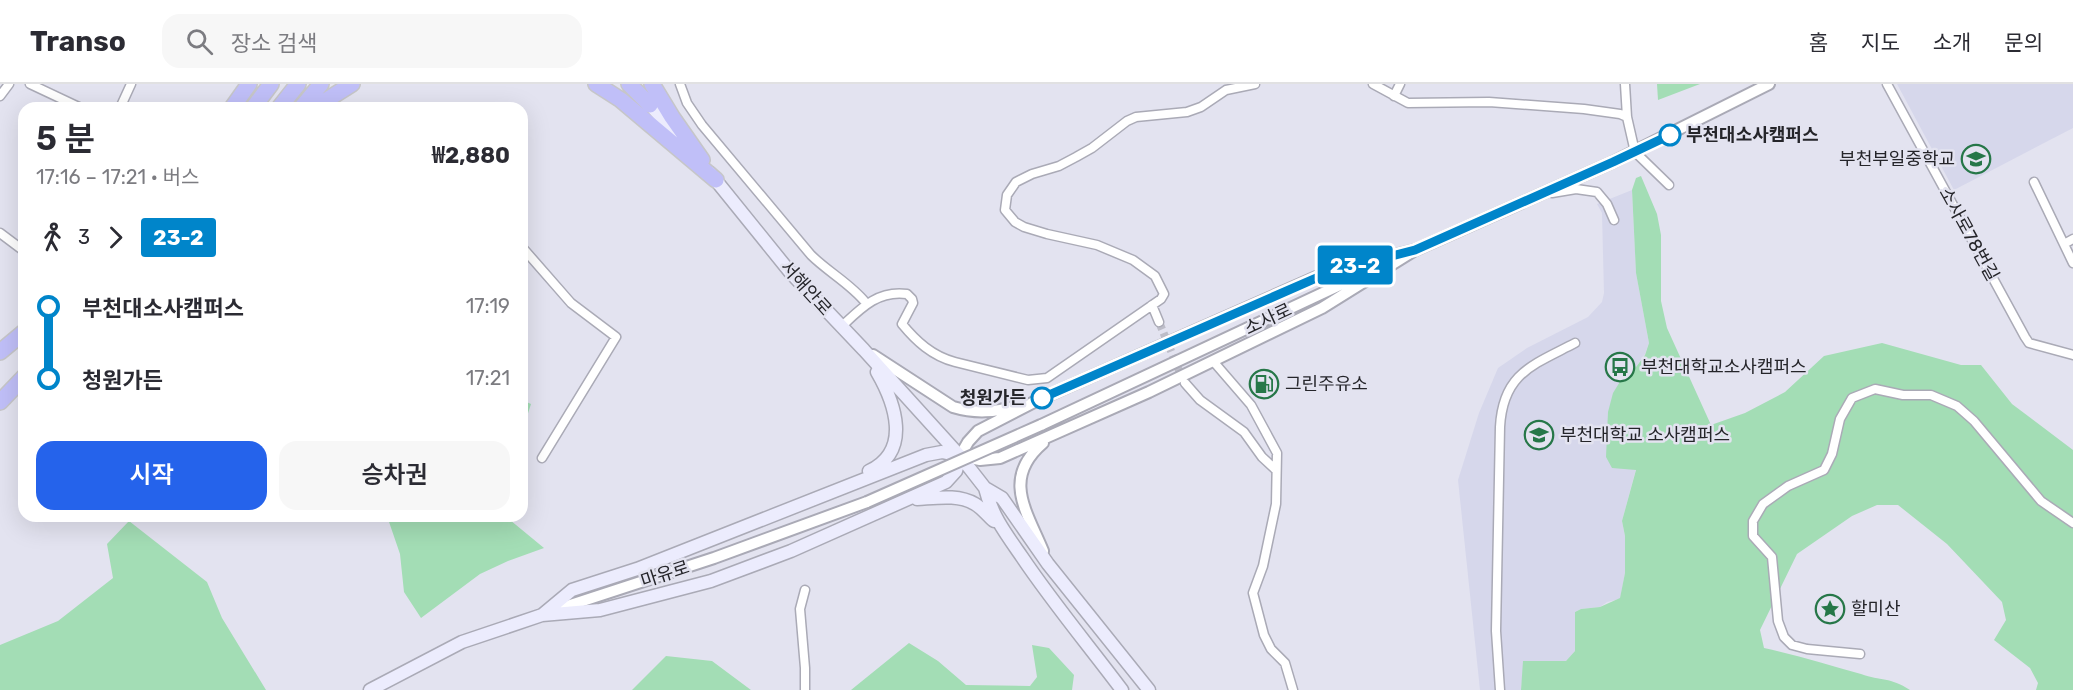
<!DOCTYPE html>
<html lang="ko">
<meta charset="utf-8">
<style>
body{margin:0;font-family:Rubik,"Noto Sans KR",sans-serif;background:#f7f7f7;color:#2b2b33;height:100vh;display:flex;flex-direction:column;font-size:22px;white-space:nowrap}
*{box-sizing:border-box;margin:0}
p{font-size:20px;color:#7c7c81}
.icon{flex:none;width:33px;height:33px;fill:none;stroke:currentColor;stroke-width:2;stroke-linecap:round;stroke-linejoin:round}
.map{position:relative;flex:1;overflow:hidden}
.panel{position:absolute;left:18px;top:18px;width:510px;height:420px;display:flex;flex-direction:column;background:#fff;border-radius:18px;box-shadow:0 6px 24px #0002}
.panel>*{flex:none}
.badge{padding:0 12px;border-radius:4px;font-size:21px;line-height:39px}
.map>.badge{position:absolute;translate:-50% -50%;box-shadow:0 0 0 3px #fff}
.legs{display:flex;align-items:center;gap:9px;height:66px;padding:0 18px;font-size:20px}
.legs p{margin-inline-start:auto}
.head{display:flex;align-items:center;justify-content:space-between;height:102px;padding:0 18px}
h1{font-size:33px;font-weight:600;line-height:45px}
.cta{display:flex;gap:12px;margin-top:auto;padding:12px 18px}
.cta a{flex:1;height:69px;border-radius:18px;background:#2563eb;color:#fff;font-size:24px;font-weight:600;line-height:69px;text-align:center}
.cta a+a{background:#f7f7f7;color:#2b2b33}
ul{padding:0 18px;list-style:none}
li{display:flex;align-items:center;gap:21px;height:72px;font-size:22px}
li i{display:grid;place-items:center;width:9px;height:100%;margin:0 8px;background:currentColor}
li i::after{content:'';width:15px;height:15px;margin:-8px;border:4px solid;border-radius:50%;background:#fff}
li p{margin-inline-start:auto}
li:first-child i{background:linear-gradient(#0000 50%,currentColor 0)}
li:last-child i{background:linear-gradient(currentColor 50%,#0000 0)}
header{display:flex;align-items:center;gap:36px;box-sizing:border-box;height:84px;padding:0 30px;background:#fff;border-bottom:2px solid #e1e1e2}
header strong{font-size:28px}
nav{display:flex;gap:33px;margin-inline-start:auto;font-size:21px}
.search{width:420px;height:54px;background:#f7f7f7;display:flex;align-items:center;gap:15px;box-sizing:border-box;padding:0 21px;border-radius:18px;color:#7c7c81;font-size:22px}
.map>svg:first-child{display:block}
.built{fill:#d6d7eb}
.green{fill:#a3ddb5}
.lines{fill:none;stroke-linecap:round;stroke-linejoin:round}
.minor-tunnel{stroke:#bdbdc8;stroke-width:8;stroke-dasharray:8 4;stroke-linecap:butt}
.minor-casing{stroke:#aaaab6;stroke-width:11}
.tertiary-casing{stroke:#aaaab6;stroke-width:14}
.secondary-casing{stroke:#aaaab6;stroke-width:15}
.motorway-casing{stroke:#c6c6c8;stroke-width:18}
.minor{stroke:#fff;stroke-width:8}
.tertiary{stroke:#fff;stroke-width:10}
.secondary{stroke:#ececfd;stroke-width:12}
.motorway{stroke:#c0bff8;stroke-width:15}
.tertiary-bridge-casing{stroke:#aaaab6;stroke-width:14;stroke-linecap:butt}
.tertiary-bridge{stroke:#fff;stroke-width:10}
.line-1-casing{stroke:#fff;stroke-width:14}
.line-1{stroke:#0085ca;stroke-width:9}
.stop-1-dot{fill:#fff;stroke:#0085ca;stroke-width:3}
.labels{text-anchor:middle;stroke-width:5;stroke-linejoin:round;paint-order:stroke}
.stop-label{font-size:18px;font-weight:bold;fill:#25252a;stroke:#e3e3f0;text-anchor:start}
.poi-label{font-size:18px;fill:#25252a;stroke:#e3e3f0;text-anchor:start}
.street-label{font-size:18px;fill:#25252a;stroke:#e3e3f0}
</style>
<header>
<strong>Transo</strong>
<div class="search"><svg class="icon" aria-label="search" viewBox="0 0 24 24"><circle cx="10" cy="10" r="6"/><path d="M15 15l6 6"/></svg>장소 검색</div>
<nav><a>홈</a><a>지도</a><a>소개</a><a>문의</a></nav>
</header>
<div class="map">
<svg width="2073" height="606" viewBox="0 0 2073 606">
<rect width="100%" height="100%" fill="#e3e3f0"/>
<!-- built -->
<path class="built" d="M 1897,0 L 2073,0 L 2073,44 L 1954,106 Z
M 1632,106 L 1636,189 L 1649,259 L 1645,270 L 1636,283 L 1621,296 L 1636,385 L 1622,437 L 1625,452 L 1625,489 L 1620,515 L 1607,518 L 1600,523 L 1581,525 L 1575,528 L 1575,567 L 1566,577 L 1524,577 L 1521,606 L 1480,606 L 1458,396 L 1479,329 L 1498,284 L 1527,264 L 1588,233 L 1602,218 L 1604,209 L 1602,129 L 1597,120 Z"/>
<!-- green -->
<path class="green" d="M 1657,0 L 1700,0 L 1658,16 Z
M 1641,92 L 1657,130 L 1661,151 L 1661,217 L 1667,244 L 1711,341 L 1745,329 L 1785,308 L 1824,272 L 1882,259 L 1961,281 L 1981,281 L 2012,320 L 2073,366 L 2073,606 L 2036,606 L 2038,599 L 2030,584 L 1994,556 L 2006,536 L 2002,518 L 1947,460 L 1898,421 L 1877,421 L 1852,432 L 1797,470 L 1760,546 L 1764,564 C 1797,571 1829,581 1861,590 C 1881,597 1890,593 1910,606 L 1521,606 L 1523,577 L 1566,577 L 1575,567 L 1575,528 L 1581,525 L 1600,523 L 1620,514 L 1625,489 L 1625,452 L 1622,437 L 1636,386 L 1612,384 L 1606,373 L 1608,328 L 1613,309 L 1621,296 L 1636,283 L 1645,271 L 1649,259 L 1636,189 L 1632,106 L 1636,94 Z
M 522,316 L 531,320 L 522,348 Z
M 387,432 L 510,432 L 510,436 L 544,464 L 508,477 L 480,490 L 421,534 L 404,508 L 400,470 Z
M 129,437 L 207,498 L 222,534 L 266,606 L 0,606 L 0,561 L 58,537 L 113,494 L 107,460 Z
M 909,559 L 938,577 L 966,601 L 1030,602 L 1037,593 L 1032,561 L 1049,564 L 1074,591 L 1072,606 L 851,606 Z
M 666,572 L 712,577 L 751,606 L 632,606 Z"/>
<g class="lines">
<!-- minor-tunnel -->
<path class="minor-tunnel" d="M 1159,238 L 1183,296"/>
<!-- minor casing -->
<g class="minor-casing">
<path id="minor" d="M 30,0 L 81,24
M 680,0 L 687,19 L 702,41 L 811,171 C 828,188 851,200 866,219
M 1373,0 L 1408,19 L 1489,18 L 1584,25 L 1620,30 L 1627,33
M 1625,0 L 1627,33 L 1635,68 L 1669,101
M 1887,0 L 2025,253 L 2029,259 L 2073,271
M 0,12 L 9,0
M 1394,12 L 1400,0
M 120,24 L 131,0
M 2034,98 L 2073,179
M 1552,109 L 1576,105 L 1597,108 L 1607,120 L 1614,136
M 0,149 L 24,167
M 2064,160 L 2073,155
M 522,163 L 571,219 L 616,253 L 542,374
M 1152,221 L 1159,238
M 841,243 C 861,224 878,206 907,210 L 912,215 L 913,219 L 902,240 C 916,257 932,272 955,278 L 1028,296 L 1047,294 L 1161,215 L 1164,210 L 1155,192 L 1133,176 L 1097,161 L 1047,150 L 1024,143 L 1015,138 L 1005,126 L 1007,111 L 1016,98 L 1032,90 L 1059,82 L 1076,73 L 1092,64 L 1127,37 L 1136,33 L 1187,28 L 1201,23 L 1226,6 L 1255,0
M 1213,277 L 1251,321 L 1277,369 L 1276,420 L 1263,482 L 1253,509 L 1264,551 L 1271,565 L 1285,579 L 1293,606
M 1185,299 L 1200,316 L 1244,348 L 1262,373 L 1276,386
M 1860,570 L 1807,565 L 1792,561 L 1784,553 L 1778,537 L 1772,473 L 1753,452 L 1753,437 L 1763,420 L 1788,402 L 1824,386 L 1832,370 L 1840,335 L 1852,314 L 1875,305 L 1903,311 L 1931,311 L 1957,322 L 1974,337 L 2041,417 L 2073,439
M 805,606 L 805,584 L 800,525 L 805,506
M 1500,606 L 1496,547 L 1500,343 C 1503,289 1533,281 1575,259"/>
</g>
<!-- tertiary casing -->
<g class="tertiary-casing">
<path id="tertiary" d="M 1415,166 L 1322,224 L 1149,308 L 1000,374 L 980,376 L 960,372 L 968,358 L 978,347 L 1038,316 L 1330,187 Z
M 1411,168 L 1613,78 L 1769,0
M 873,271 L 953,323 C 976,330 995,328 1017,322
M 1041,341 L 1372,186
M 1043,467 C 1026,426 1002,394 1043,359
M 549,528 L 714,474 L 867,418"/>
</g>
<!-- secondary casing -->
<g class="secondary-casing">
<path id="secondary" d="M 645,15 L 683,58
M 710,89 L 790,188 L 864,266 L 960,372 L 985,404 L 1002,414 L 1048,480 L 1149,606
M 869,387 C 912,367 895,319 877,288
M 985,404 C 992,432 1006,450 1022,473 C 1053,519 1089,562 1122,606
M 917,415 C 936,414 958,410 975,420 C 982,424 988,432 994,437
M 542,531 L 572,506 L 637,485 L 926,371 L 942,368 L 960,372
M 370,606 L 462,558 L 542,531 L 600,526 L 711,497 L 791,467 L 946,398 L 956,387 L 960,372"/>
</g>
<!-- motorway casing -->
<g class="motorway-casing">
<path id="motorway" d="M 596,0 L 621,16 L 716,96
M 629,0 L 650,21
M 652,0 L 672,33 L 702,76
M 232,24 L 249,0
M 253,24 L 271,0
M 279,24 L 298,0
M 301,24 L 321,0
M 314,24 L 352,0
M 0,268 L 24,248
M 0,318 L 24,293"/>
</g>
<!-- minor -->
<use href="#minor" class="minor"/>
<!-- tertiary -->
<use href="#tertiary" class="tertiary"/>
<!-- secondary -->
<use href="#secondary" class="secondary"/>
<!-- motorway -->
<use href="#motorway" class="motorway"/>
<!-- tertiary-bridge casing -->
<g class="tertiary-bridge-casing">
<path id="tertiary-bridge" d="M 867,418 L 1041,341"/>
</g>
<!-- tertiary-bridge -->
<use href="#tertiary-bridge" class="tertiary-bridge"/>
</g>
<g class="lines">
<!-- line-1 casing -->
<g class="line-1-casing">
<path id="line-1" d="M 1042,314 L 1330,188 L 1415,166 L 1613,78 L 1670,51"/>
</g>
<!-- line-1 -->
<use href="#line-1" class="line-1"/>
</g>
<!-- icons -->
<defs>
<g id="school-ring" transform="scale(1.5)"><circle r="9.5" fill="#e3e3f0" stroke="#267748" stroke-width="1.5"/><path d="M0-5L7-2L0 1L-7-2ZM-4 1L0 2.5L4 1V4Q0 6-4 4Z" fill="#267748"/></g>
<g id="bus-ring" transform="scale(1.5)"><circle r="9.5" fill="#e3e3f0" stroke="#267748" stroke-width="1.5"/><path d="M-5-6H5V4H4V6H2V4H-2V6H-4V4H-5ZM-3.5-4V0h7V-4ZM-3.5 1.2v1.5H-2V1.2ZM2 1.2v1.5H3.5V1.2Z" fill="#267748"/></g>
<g id="fuel-ring" transform="scale(1.5)"><circle r="9.5" fill="#e3e3f0" stroke="#267748" stroke-width="1.5"/><path d="M-5.5-6h7V0h2V4h1.3V-2.5L3-4.5l.8-.8L6-3V5H2.5V1h-1V6h-7ZM-4.2-4.7v3.2H.2V-4.7Z" fill="#267748"/></g>
<g id="university-ring" transform="scale(1.5)"><circle r="9.5" fill="#e3e3f0" stroke="#267748" stroke-width="1.5"/><path d="M0-5L7-2L0 1L-7-2ZM-4 1L0 2.5L4 1V4Q0 6-4 4Z" fill="#267748"/></g>
<g id="sight-ring" transform="scale(1.5)"><circle r="9.5" fill="#e3e3f0" stroke="#267748" stroke-width="1.5"/><path d="M0-6L1.8-2.2L6-1.7L2.9 1.2L3.7 5.4L0 3.3L-3.7 5.4L-2.9 1.2L-6-1.7L-1.8-2.2Z" fill="#267748"/></g>
</defs>
<g fill-rule="evenodd">
<use href="#school-ring" x="1976" y="75"/>
<use href="#bus-ring" x="1620" y="283"/>
<use href="#fuel-ring" x="1264" y="300"/>
<use href="#university-ring" x="1539" y="351"/>
<use href="#sight-ring" x="1830" y="525"/>
</g>
<!-- markers -->
<g class="stop-1-dot">
<circle cx="1670" cy="51" r="10"/>
<circle cx="1042" cy="314" r="10"/>
</g>
<g class="labels">
<!-- stop labels -->
<g class="stop-label">
<text x="1686" y="57">부천대소사캠퍼스</text>
<text x="1026" y="320" text-anchor="end">청원가든</text>
</g>
<!-- poi labels -->
<g class="poi-label">
<text x="1955" y="81" text-anchor="end">부천부일중학교</text>
<text x="1641" y="289">부천대학교소사캠퍼스</text>
<text x="1285" y="306">그린주유소</text>
<text x="1560" y="357">부천대학교 소사캠퍼스</text>
<text x="1851" y="531">할미산</text>
</g>
<!-- street labels -->
<g class="street-label">
<text transform="translate(1969 150) rotate(61)" y="6">소사로78번길</text>
<text transform="translate(806 204) rotate(48)" y="6">서해안로</text>
<text transform="translate(1268 235) rotate(-25)" y="6">소사로</text>
<text transform="translate(665 490) rotate(-18)" y="6">마유로</text>
</g>
</g>
</svg>
<b class="badge" style="left:1355px;top:181px;background:#0085ca;color:#fff">23-2</b>
<section class="panel">
<div class="head"><div><h1>5 분</h1><p>17:16 – 17:21 · 버스</p></div><b>₩2,880</b></div>
<div class="legs"><svg class="icon" aria-label="walk" viewBox="0 0 24 24"><circle cx="13" cy="4" r="2"/><path d="M13 8l-2 6 4 7M11 14l-3 7M7 12l3-4h3l4 4"/></svg>3<svg class="icon" aria-label="forward" viewBox="0 0 24 24"><path d="M9 5l7 7-7 7"/></svg><b class="badge" style="background:#0085ca;color:#fff">23-2</b></div>
<ul>
<li><i style="color:#0085ca"></i><b>부천대소사캠퍼스</b><p>17:19</p></li>
<li><i style="color:#0085ca"></i><b>청원가든</b><p>17:21</p></li>
</ul>
<div class="cta"><a>시작</a><a>승차권</a></div>
</section>
</div>
